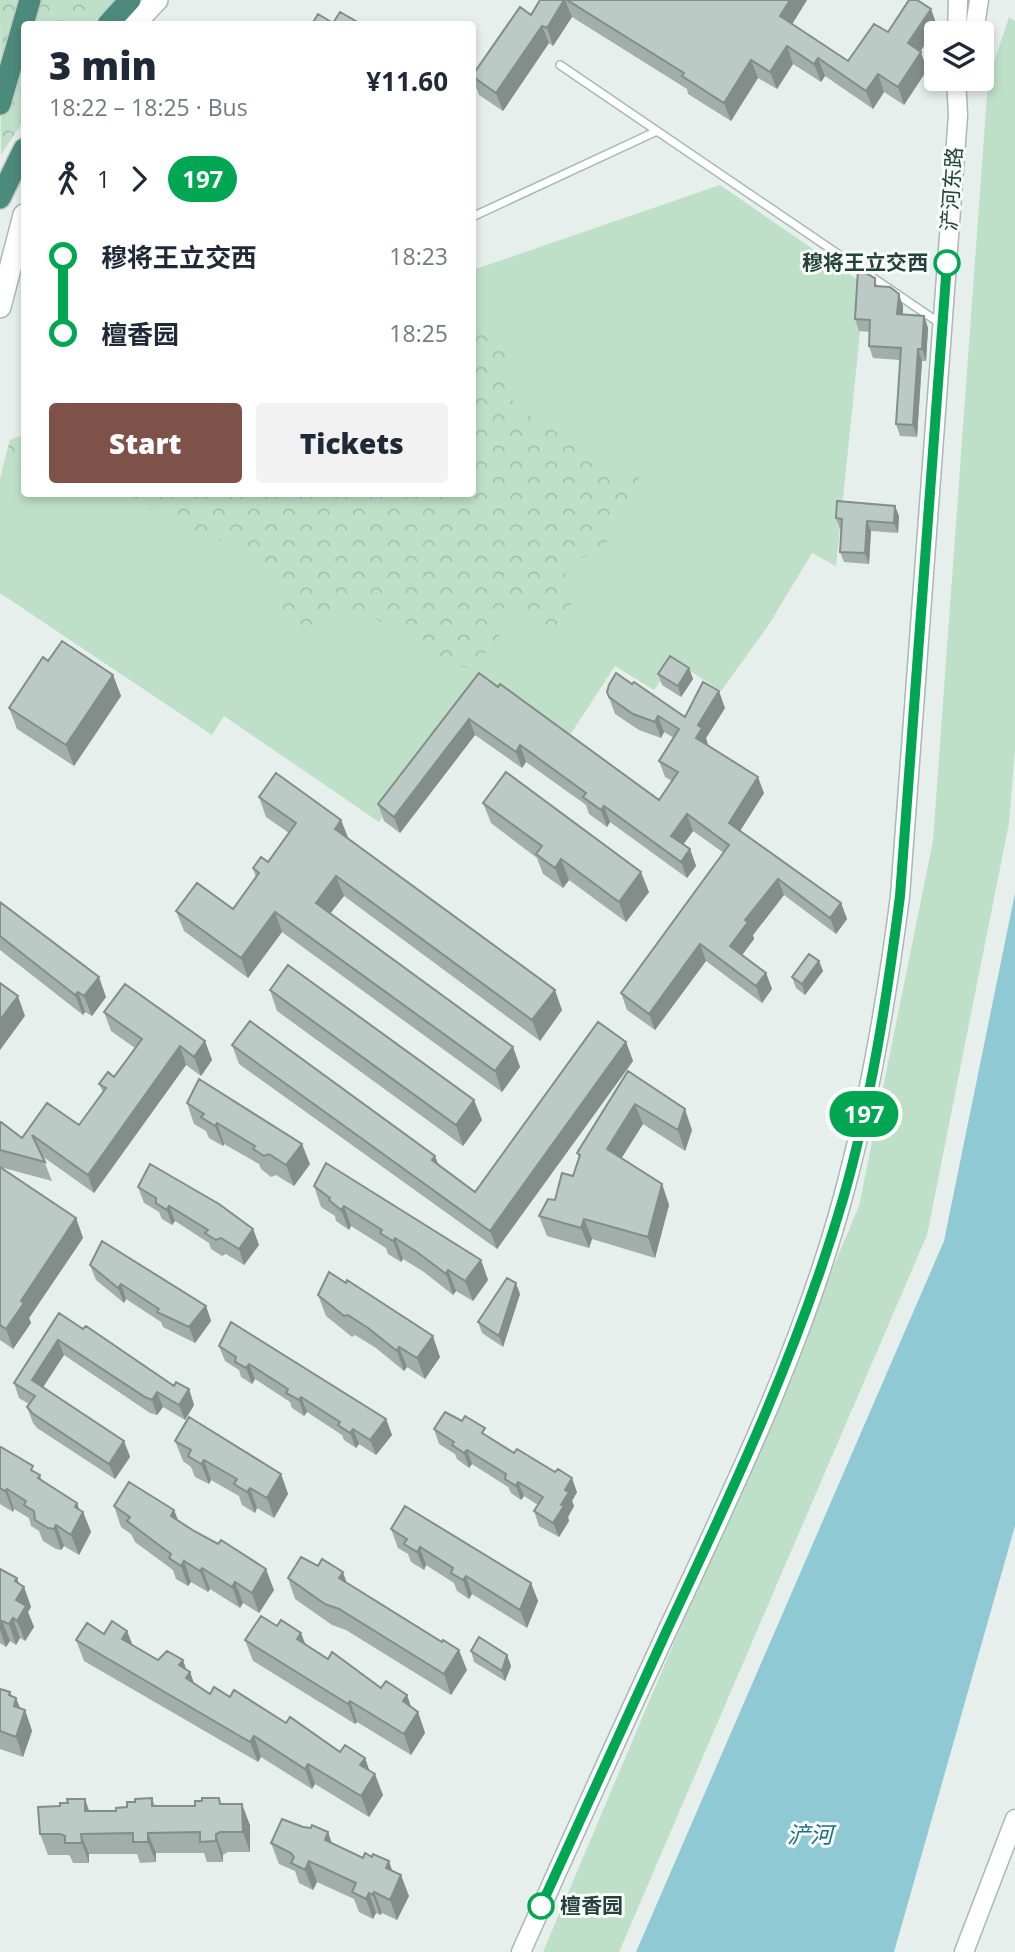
<!DOCTYPE html>
<meta charset="utf-8">
<style>
body{margin:0;font-family:"Open Sans","Noto Sans SC",sans-serif;background:#f2f2f3;color:#1f2937;height:100vh;display:flex;flex-direction:column;font-size:26px;white-space:nowrap}
*{box-sizing:border-box;margin:0}
p{font-size:23px;color:#747a83}
.icon{flex:none;width:38px;height:38px;fill:none;stroke:currentColor;stroke-width:2;stroke-linecap:round;stroke-linejoin:round}
.map{position:relative;flex:1;overflow:hidden}
.panel{position:absolute;left:21px;top:21px;width:455px;height:476px;display:flex;flex-direction:column;background:#fff;border-radius:7px;box-shadow:0 4px 10px #0003}
.panel>*{flex:none}
.badge{padding:0 14px;border-radius:23px;font-size:24px;line-height:46px}
.buttons{position:absolute;left:924px;top:21px;display:grid;gap:14px}
.buttons a{display:grid;place-items:center;width:70px;height:70px;border-radius:7px;background:#fff;box-shadow:0 4px 10px #0003;font-size:35px}
.map>.badge{position:absolute;translate:-50% -50%;box-shadow:0 0 0 4px #fff}
.legs{display:flex;align-items:center;gap:10px;height:77px;padding:0 28px;font-size:23px}
.legs p{margin-inline-start:auto}
.summary{display:flex;align-items:center;justify-content:space-between;height:119px;padding:0 28px}
h1{font-size:38px;font-weight:800;line-height:52px}
.primary-button{display:flex;gap:14px;margin-top:auto;padding:14px 28px}
.primary-button a{flex:1;height:80px;border-radius:7px;background:#7f5249;color:#fff;font-size:28px;font-weight:800;line-height:80px;text-align:center}
.primary-button a+a{background:#f2f2f3;color:#1f2937}
ul{padding:0 28px;list-style:none}
li{display:flex;align-items:center;gap:24px;height:77px;font-size:26px}
li i{display:grid;place-items:center;width:10px;height:100%;margin:0 9px;background:currentColor}
li i::after{content:'';width:18px;height:18px;margin:-9px;border:5px solid;border-radius:50%;background:#fff}
li p{margin-inline-start:auto}
li:first-child i{background:linear-gradient(#0000 50%,currentColor 0)}
li:last-child i{background:linear-gradient(currentColor 50%,#0000 0)}
.map>svg:first-child{display:block}
.green{fill:#bfe0c8}
.forest{fill:url(#forest-crowns)}
.water{fill:#8ec9d4}
.lines{fill:none;stroke-linecap:round;stroke-linejoin:round}
.service-casing{stroke:#a8b8b2;stroke-width:10}
.tertiary-casing{stroke:#a8b8b2;stroke-width:21}
.secondary-casing{stroke:#a4bbb3;stroke-width:24}
.trunk-casing{stroke:#c2cac8;stroke-width:24}
.service{stroke:#fff;stroke-width:7}
.tertiary{stroke:#fff;stroke-width:18}
.secondary{stroke:#fff;stroke-width:21}
.trunk{stroke:#4c8a7c;stroke-width:21}
.wall{fill:#a1aea9}
.shaded-wall{fill:#838d89}
.building{fill:#bbcac4;stroke:#838d89;stroke-width:2}
.line-1-casing{stroke:#fff;stroke-width:16}
.line-1{stroke:#00a651;stroke-width:10}
.stop-1-dot{fill:#fff;stroke:#00a651;stroke-width:3.5}
.labels{text-anchor:middle;stroke-width:6;stroke-linejoin:round;paint-order:stroke}
.street-label{font-size:21px;fill:#24423a;stroke:#f7fbf9}
.stop-label{font-size:21px;font-weight:bold;fill:#24423a;stroke:#f7fbf9;text-anchor:end}
.water-label{font-size:23px;font-style:italic;fill:#1c6f80;stroke:#f7fbf9}
</style>
<div class="map">
<svg width="1015" height="1952" viewBox="0 0 1015 1952">
<defs>
<pattern id="forest-crowns" width="20" height="18" patternUnits="userSpaceOnUse" patternTransform="scale(1.75)"><rect width="20" height="18" fill="#bfe0c8"/><path d="M2 6a3 3 0 1 1 6 0M12 15a3 3 0 1 1 6 0" fill="none" stroke="#a4c1ad"/></pattern>
</defs>
<rect width="100%" height="100%" fill="#e6efeb"/>
<!-- green -->
<path class="green" d="M 1009,17 L 1015,21 L 1015,750 L 1009,823 L 927,1235 L 619,1952 L 543,1952 L 859,1206 L 933,841 L 988,81 Z
M 720,185 L 865,285 L 836,566 L 812,553 L 768,626 L 721,691 L 675,661 L 654,690 L 615,666 L 570,735 L 485,679 L 379,822 L 224,716 L 212,735 L 0,593 L 0,479 L 10,440 L 24,435 L 24,494 L 472,494 L 473,270 Z"/>
<!-- forest -->
<path class="forest" d="M 0,0 L 114,0 L 92,24 L 24,24 L 24,120 L 1,155 Z
M 473,322 L 535,361 L 505,365 L 514,406 L 622,473 L 638,470 L 640,488 L 603,548 L 568,565 L 562,584 L 573,601 L 556,632 L 531,616 L 513,618 L 474,668 L 438,665 L 362,608 L 289,633 L 275,583 L 238,547 L 183,528 L 124,494 L 440,494 L 472,512 Z
M 24,435 L 24,478 L 2,470 L 10,440 Z"/>
<!-- water -->
<path class="water" d="M 1015,893 L 1015,1526 L 894,1952 L 636,1952 L 944,1241 Z"/>
<g class="lines">
<!-- service casing -->
<g class="service-casing">
<path id="service" d="M 560,65 L 941,324
M 472,217 L 657,131"/>
</g>
<!-- tertiary casing -->
<g class="tertiary-casing">
<path id="tertiary" d="M 957,33 L 958,0
M 974,33 L 979,0
M 521,1952 C 572,1839 623,1725 676,1612 C 739,1477 804,1341 843,1197 C 870,1098 887,998 900,896 L 958,115 L 956,79
M 964,1952 L 1015,1819"/>
</g>
<!-- secondary casing -->
<g class="secondary-casing">
<path id="secondary" d="M 134,24 L 157,0
M 0,307 L 24,215"/>
</g>
<!-- trunk casing -->
<g class="trunk-casing">
<path id="trunk" d="M 108,24 L 130,0
M 0,104 L 30,0
M 0,198 L 24,149"/>
</g>
<!-- service -->
<use href="#service" class="service"/>
<!-- tertiary -->
<use href="#tertiary" class="tertiary"/>
<!-- secondary -->
<use href="#secondary" class="secondary"/>
<!-- trunk -->
<use href="#trunk" class="trunk"/>
</g>
<!-- wall -->
<path class="wall" d="M 540,0 L 807,0 L 792,24 L 848,61 L 888,32 L 931,9 L 937,26 L 920,52 L 927,70 L 904,105 L 884,92 L 873,109 L 825,76 L 821,82 L 793,64 L 777,89 L 758,78 L 731,121 L 688,94 L 687,89 L 572,17 L 553,46 L 549,43 L 503,111 L 479,95 L 472,76 L 531,15 Z
M 879,287 L 903,306 L 903,314 L 924,316 L 928,328 L 926,361 L 922,361 L 917,437 L 900,436 L 896,424 L 900,360 L 873,358 L 869,346 L 870,332 L 859,331 L 855,319 Z
M 895,506 L 899,516 L 898,533 L 871,531 L 869,564 L 844,562 L 840,552 L 842,529 L 840,529 L 836,518 Z
M 48,661 L 113,675 L 121,696 L 74,766 L 17,729 L 9,708 Z
M 689,668 L 693,679 L 681,697 L 662,685 L 658,674 Z
M 479,673 L 659,800 L 672,781 L 665,777 L 659,761 L 674,738 L 664,732 L 661,738 L 639,730 L 615,714 L 607,692 L 685,717 L 725,708 L 706,738 L 708,746 L 764,793 L 740,831 L 841,903 L 847,919 L 836,934 L 784,895 L 753,935 L 754,939 L 742,955 L 766,973 L 772,989 L 762,1003 L 706,961 L 655,1030 L 627,1010 L 621,993 L 724,853 L 693,831 L 683,844 L 690,849 L 696,866 L 687,878 L 610,822 L 607,827 L 589,814 L 586,805 L 526,762 L 522,768 L 475,735 L 400,833 L 384,821 L 378,804 Z
M 259,797 L 341,820 L 348,839 L 562,1010 L 540,1041 L 344,896 L 330,913 L 513,1047 L 520,1067 L 502,1092 L 282,932 L 248,978 L 184,931 L 176,911 L 233,909 L 256,878 L 253,868 L 268,862 L 289,833 L 266,817 Z
M 483,803 L 649,892 L 626,922 L 569,880 L 563,888 L 543,874 L 537,858 L 491,823 Z
M 0,902 L 106,997 L 92,1016 L 85,1012 L 83,1015 L 0,950 Z
M 819,961 L 823,971 L 805,995 L 796,988 L 792,977 Z
M 270,990 L 474,1100 L 482,1120 L 463,1146 L 277,1011 Z
M 104,1012 L 205,1041 L 212,1060 L 201,1076 L 186,1065 L 94,1193 L 42,1156 L 52,1181 L 0,1167 L 0,1124 L 22,1138 L 79,1125 L 103,1092 L 99,1084 L 114,1077 L 135,1048 L 111,1031 Z
M 626,1042 L 633,1061 L 497,1249 L 239,1064 L 232,1045 L 439,1165 L 475,1192 Z
M 628,1071 L 692,1130 L 685,1151 L 643,1124 L 621,1159 L 662,1184 L 669,1205 L 655,1258 L 592,1239 L 589,1248 L 547,1236 L 539,1216 L 555,1200 L 573,1176 L 579,1158 L 577,1153 Z
M 187,1103 L 310,1164 L 294,1186 L 276,1175 L 271,1177 L 261,1169 L 259,1164 L 224,1144 L 223,1146 L 209,1138 L 206,1131 L 194,1124 Z
M 0,1167 L 76,1218 L 83,1238 L 29,1318 L 31,1323 L 13,1349 L 0,1340 Z
M 314,1186 L 481,1260 L 488,1280 L 473,1301 L 456,1291 L 453,1295 L 424,1272 L 403,1259 L 401,1262 L 388,1254 L 386,1248 L 351,1226 L 349,1230 L 336,1221 L 335,1216 L 321,1207 Z
M 138,1187 L 253,1229 L 259,1245 L 244,1265 L 226,1254 L 222,1256 L 211,1249 L 209,1243 L 175,1221 L 172,1225 L 162,1219 L 159,1212 L 144,1203 Z
M 90,1265 L 206,1306 L 211,1321 L 195,1343 L 163,1327 L 161,1322 L 126,1299 L 124,1303 L 96,1280 Z
M 520,1294 L 503,1347 L 482,1333 L 478,1322 Z
M 318,1295 L 440,1357 L 425,1379 L 407,1367 L 404,1371 L 376,1348 L 355,1335 L 352,1337 L 326,1316 Z
M 59,1313 L 174,1386 L 189,1389 L 194,1405 L 185,1420 L 163,1407 L 157,1415 L 150,1413 L 64,1355 L 43,1387 L 124,1441 L 130,1457 L 115,1479 L 37,1428 L 33,1423 L 27,1407 L 29,1404 L 19,1398 L 14,1383 Z
M 219,1346 L 386,1419 L 392,1435 L 376,1455 L 359,1444 L 356,1448 L 344,1440 L 342,1435 L 307,1412 L 304,1416 L 292,1408 L 290,1402 L 255,1379 L 252,1384 L 241,1377 L 239,1370 L 225,1361 Z
M 434,1429 L 488,1437 L 577,1492 L 572,1501 L 574,1506 L 568,1517 L 569,1521 L 559,1537 L 539,1526 L 534,1511 L 538,1505 L 524,1496 L 521,1500 L 511,1493 L 508,1487 L 472,1464 L 469,1468 L 457,1459 L 455,1454 L 439,1444 Z
M 175,1441 L 281,1474 L 288,1494 L 274,1518 L 257,1508 L 255,1513 L 242,1505 L 239,1496 L 211,1480 L 209,1484 L 195,1477 L 191,1467 L 183,1461 Z
M 0,1448 L 40,1475 L 42,1481 L 77,1503 L 79,1509 L 83,1512 L 91,1532 L 79,1555 L 64,1546 L 61,1550 L 56,1549 L 43,1541 L 39,1531 L 31,1526 L 29,1518 L 14,1509 L 13,1512 L 0,1504 Z
M 114,1506 L 174,1510 L 178,1520 L 274,1590 L 259,1613 L 243,1603 L 240,1608 L 210,1589 L 208,1592 L 191,1582 L 188,1586 L 176,1579 L 173,1570 L 135,1542 L 131,1534 L 121,1527 Z
M 391,1529 L 531,1583 L 538,1601 L 527,1628 L 472,1594 L 469,1599 L 457,1591 L 454,1583 L 426,1565 L 424,1570 L 411,1562 L 408,1554 L 398,1548 Z
M 0,1569 L 17,1578 L 19,1584 L 24,1587 L 31,1607 L 28,1612 L 34,1627 L 25,1641 L 20,1638 L 16,1645 L 10,1641 L 6,1647 L 0,1643 Z
M 288,1578 L 347,1583 L 467,1670 L 451,1695 L 346,1630 L 332,1625 L 295,1599 Z
M 127,1631 L 132,1645 L 158,1660 L 183,1660 L 186,1669 L 190,1672 L 194,1684 L 210,1694 L 230,1697 L 286,1723 L 340,1752 L 365,1758 L 369,1770 L 383,1795 L 369,1817 L 315,1784 L 312,1789 L 261,1757 L 258,1762 L 84,1661 L 76,1640 L 104,1634 Z
M 245,1640 L 305,1644 L 328,1659 L 381,1688 L 407,1695 L 411,1708 L 418,1712 L 425,1733 L 411,1755 L 357,1722 L 355,1724 L 253,1661 Z
M 471,1651 L 507,1655 L 511,1666 L 505,1681 L 474,1662 Z
M 0,1689 L 10,1692 L 11,1696 L 16,1698 L 20,1708 L 25,1710 L 32,1731 L 23,1757 L 0,1749 Z
M 152,1798 L 155,1806 L 195,1806 L 222,1804 L 250,1825 L 250,1852 L 228,1852 L 223,1855 L 223,1862 L 207,1862 L 204,1853 L 156,1853 L 156,1862 L 140,1863 L 137,1854 L 89,1854 L 89,1863 L 73,1863 L 70,1856 L 68,1855 L 48,1855 L 40,1834 L 60,1806 L 85,1799 L 89,1811 L 116,1811 L 127,1807 L 135,1802 Z
M 303,1827 L 328,1832 L 332,1843 L 393,1871 L 409,1896 L 397,1920 L 382,1913 L 380,1915 L 376,1913 L 373,1919 L 359,1912 L 354,1899 L 317,1882 L 313,1890 L 299,1883 L 295,1871 L 279,1864 L 271,1843 Z"/>
<!-- shaded-wall -->
<path class="shaded-wall" d="M 564,0 L 565,0 L 572,17 L 553,46 L 547,28 Z
M 790,0 L 807,0 L 786,34 L 780,16 Z
M 931,9 L 937,26 L 914,61 L 908,43 Z
M 542,26 L 549,43 L 503,111 L 496,93 Z
M 787,46 L 793,64 L 777,89 L 770,72 Z
M 921,52 L 927,70 L 904,105 L 898,87 Z
M 818,58 L 825,76 L 821,82 L 814,64 Z
M 751,60 L 758,78 L 731,121 L 724,103 Z
M 878,74 L 884,92 L 873,109 L 866,91 Z
M 899,294 L 903,306 L 902,326 L 897,314 Z
M 924,316 L 928,328 L 926,361 L 922,349 Z
M 918,349 L 922,361 L 917,437 L 913,425 Z
M 895,506 L 899,516 L 898,533 L 894,523 Z
M 867,521 L 871,531 L 869,564 L 865,553 Z
M 689,668 L 693,679 L 681,697 L 678,686 Z
M 113,675 L 121,696 L 74,766 L 66,745 Z
M 719,691 L 725,708 L 706,738 L 708,745 L 702,755 L 696,738 L 698,725 Z
M 658,716 L 664,732 L 661,738 L 655,722 Z
M 469,719 L 475,735 L 400,833 L 394,817 Z
M 520,745 L 526,762 L 522,768 L 516,752 Z
M 758,777 L 764,793 L 735,839 L 729,823 Z
M 604,806 L 610,822 L 607,827 L 601,810 Z
M 687,814 L 693,831 L 678,852 L 671,836 Z
M 341,820 L 349,840 L 335,829 Z
M 690,849 L 696,866 L 687,878 L 681,862 Z
M 561,859 L 569,880 L 563,888 L 555,868 Z
M 641,872 L 649,892 L 626,922 L 619,902 Z
M 336,876 L 344,896 L 323,923 L 316,903 Z
M 778,879 L 784,895 L 753,935 L 754,939 L 736,963 L 730,946 L 745,920 Z
M 841,903 L 847,919 L 836,934 L 830,918 Z
M 275,912 L 282,932 L 248,978 L 241,958 Z
M 700,944 L 706,961 L 655,1030 L 649,1014 Z
M 819,961 L 823,971 L 805,995 L 802,984 Z
M 766,973 L 772,989 L 762,1003 L 756,986 Z
M 99,977 L 106,997 L 92,1016 L 84,996 Z
M 555,990 L 562,1010 L 540,1041 L 532,1020 Z
M 78,992 L 85,1012 L 83,1015 L 75,995 Z
M 18,996 L 25,1016 L 0,1050 L 0,1020 Z
M 205,1041 L 212,1060 L 201,1076 L 194,1057 Z
M 626,1042 L 633,1061 L 497,1249 L 490,1231 Z
M 180,1046 L 186,1065 L 94,1193 L 88,1175 Z
M 513,1047 L 520,1067 L 502,1092 L 495,1071 Z
M 474,1100 L 482,1120 L 463,1146 L 456,1125 Z
M 635,1104 L 643,1124 L 614,1170 L 607,1149 Z
M 685,1109 L 692,1130 L 685,1151 L 678,1130 Z
M 217,1123 L 224,1144 L 223,1146 L 215,1126 Z
M 302,1144 L 310,1164 L 294,1186 L 286,1165 Z
M 435,1156 L 442,1174 L 432,1160 Z
M 662,1184 L 669,1205 L 655,1258 L 648,1237 Z
M 169,1206 L 175,1221 L 172,1225 L 167,1210 Z
M 344,1206 L 351,1226 L 349,1230 L 341,1210 Z
M 76,1218 L 83,1238 L 29,1318 L 31,1323 L 13,1349 L 6,1329 L 21,1301 Z
M 584,1219 L 592,1239 L 589,1248 L 581,1228 Z
M 253,1229 L 259,1245 L 244,1265 L 239,1249 Z
M 395,1238 L 403,1259 L 401,1262 L 393,1241 Z
M 481,1260 L 488,1280 L 473,1301 L 465,1281 Z
M 448,1270 L 456,1291 L 453,1295 L 446,1274 Z
M 516,1283 L 520,1294 L 503,1347 L 499,1336 Z
M 121,1284 L 126,1299 L 124,1303 L 118,1288 Z
M 206,1306 L 211,1321 L 195,1343 L 189,1327 Z
M 433,1336 L 440,1357 L 425,1379 L 417,1358 Z
M 58,1340 L 64,1355 L 38,1395 L 32,1380 Z
M 399,1347 L 407,1367 L 404,1371 L 397,1351 Z
M 249,1364 L 255,1379 L 252,1384 L 246,1368 Z
M 189,1389 L 194,1405 L 185,1420 L 179,1405 Z
M 157,1392 L 163,1407 L 157,1415 L 152,1400 Z
M 301,1397 L 307,1412 L 304,1416 L 299,1400 Z
M 386,1419 L 392,1435 L 376,1455 L 370,1440 Z
M 353,1429 L 359,1444 L 356,1448 L 350,1433 Z
M 124,1441 L 130,1457 L 115,1479 L 109,1464 Z
M 467,1450 L 472,1464 L 469,1468 L 464,1453 Z
M 204,1460 L 211,1480 L 209,1484 L 201,1464 Z
M 281,1474 L 288,1494 L 274,1518 L 267,1498 Z
M 572,1478 L 577,1492 L 572,1501 L 574,1506 L 568,1517 L 569,1521 L 559,1537 L 553,1523 L 561,1505 L 565,1490 Z
M 518,1482 L 524,1496 L 521,1500 L 516,1486 Z
M 250,1488 L 257,1508 L 255,1513 L 247,1492 Z
M 7,1489 L 14,1509 L 13,1512 L 5,1491 Z
M 77,1503 L 81,1515 L 83,1512 L 91,1532 L 79,1555 L 71,1535 L 75,1507 Z
M 174,1510 L 182,1531 L 171,1516 Z
M 56,1525 L 64,1546 L 61,1550 L 54,1529 Z
M 420,1547 L 426,1565 L 424,1570 L 417,1552 Z
M 184,1561 L 191,1582 L 188,1586 L 181,1566 Z
M 202,1568 L 210,1589 L 208,1592 L 200,1571 Z
M 266,1569 L 274,1590 L 259,1613 L 252,1593 Z
M 343,1572 L 350,1592 L 339,1578 Z
M 466,1576 L 472,1594 L 469,1599 L 463,1580 Z
M 17,1578 L 21,1591 L 24,1587 L 31,1607 L 28,1612 L 34,1627 L 25,1641 L 17,1621 L 15,1581 Z
M 235,1582 L 243,1603 L 240,1608 L 232,1587 Z
M 531,1583 L 538,1601 L 527,1628 L 520,1610 Z
M 13,1618 L 20,1638 L 16,1645 L 9,1624 Z
M 2,1621 L 10,1641 L 6,1647 L 0,1630 L 0,1625 Z
M 127,1631 L 135,1651 L 122,1639 Z
M 301,1633 L 309,1653 L 297,1639 Z
M 459,1650 L 467,1670 L 451,1695 L 444,1674 Z
M 507,1655 L 511,1666 L 505,1681 L 502,1671 Z
M 183,1660 L 188,1675 L 190,1672 L 197,1692 L 193,1699 L 179,1665 Z
M 10,1692 L 14,1704 L 16,1698 L 23,1716 L 25,1710 L 32,1731 L 23,1757 L 16,1737 L 9,1695 Z
M 407,1695 L 414,1715 L 403,1701 Z
M 350,1701 L 357,1722 L 355,1724 L 348,1704 Z
M 418,1712 L 425,1733 L 411,1755 L 404,1734 Z
M 254,1736 L 261,1757 L 258,1762 L 250,1742 Z
M 365,1758 L 372,1778 L 360,1765 Z
M 308,1764 L 315,1784 L 312,1789 L 305,1769 Z
M 375,1774 L 383,1795 L 369,1817 L 361,1796 Z
M 85,1799 L 92,1820 L 85,1811 Z
M 242,1804 L 250,1825 L 250,1852 L 243,1832 Z
M 328,1832 L 335,1853 L 325,1840 Z
M 148,1833 L 156,1853 L 156,1862 L 148,1842 Z
M 81,1834 L 89,1854 L 89,1863 L 82,1843 Z
M 216,1834 L 223,1855 L 223,1862 L 216,1841 Z
M 309,1861 L 317,1882 L 313,1890 L 305,1870 Z
M 389,1861 L 396,1882 L 386,1868 Z
M 401,1875 L 409,1896 L 397,1920 L 390,1900 Z
M 374,1892 L 382,1913 L 380,1915 L 373,1895 Z
M 369,1893 L 376,1913 L 373,1919 L 366,1899 Z"/>
<!-- building -->
<path class="building" d="M 540,0 L 564,0 L 547,28 L 542,26 L 496,93 L 472,76 L 520,7 L 531,15 Z
M 567,0 L 790,0 L 780,16 L 848,61 L 874,24 L 888,32 L 909,0 L 917,0 L 931,9 L 908,43 L 921,52 L 898,87 L 878,74 L 866,91 L 818,58 L 814,64 L 787,46 L 770,72 L 751,60 L 724,103 L 682,76 L 684,73 Z
M 340,12 L 361,24 L 312,24 L 318,14 L 333,23 Z
M 858,269 L 875,278 L 875,286 L 890,287 L 899,294 L 897,314 L 924,316 L 922,349 L 918,349 L 913,425 L 896,424 L 901,348 L 869,346 L 870,320 L 855,319 Z
M 837,501 L 895,506 L 894,523 L 867,521 L 865,553 L 840,552 L 842,519 L 836,518 Z
M 62,641 L 113,675 L 66,745 L 9,708 L 43,657 L 48,661 Z
M 670,656 L 689,668 L 678,686 L 658,674 Z
M 479,673 L 498,687 L 500,684 L 659,800 L 678,772 L 659,761 L 679,729 L 658,716 L 655,722 L 633,714 L 609,697 L 607,692 L 609,685 L 616,673 L 632,684 L 634,682 L 685,717 L 703,682 L 719,691 L 698,725 L 702,728 L 696,738 L 758,777 L 729,823 L 841,903 L 830,918 L 778,879 L 745,920 L 748,922 L 730,946 L 766,973 L 756,986 L 700,944 L 649,1014 L 621,993 L 729,845 L 687,814 L 671,836 L 690,849 L 681,862 L 604,806 L 601,810 L 583,797 L 586,793 L 520,745 L 516,752 L 469,719 L 394,817 L 378,804 Z
M 506,772 L 641,872 L 619,902 L 561,859 L 555,868 L 536,854 L 542,846 L 483,803 Z
M 276,773 L 341,820 L 335,829 L 555,990 L 532,1020 L 336,876 L 316,903 L 513,1047 L 495,1071 L 275,912 L 241,958 L 176,911 L 197,883 L 233,909 L 259,873 L 253,868 L 261,857 L 268,862 L 296,823 L 259,797 Z
M 0,902 L 99,977 L 84,996 L 78,992 L 75,995 L 0,936 Z
M 809,954 L 819,961 L 802,984 L 792,977 Z
M 288,965 L 474,1100 L 456,1125 L 270,990 Z
M 0,983 L 18,996 L 0,1020 Z
M 125,984 L 205,1041 L 194,1057 L 180,1046 L 88,1175 L 32,1135 L 45,1162 L 0,1150 L 0,1124 L 1,1122 L 22,1138 L 47,1103 L 79,1125 L 106,1088 L 99,1084 L 108,1072 L 114,1077 L 142,1039 L 104,1012 Z
M 250,1021 L 435,1156 L 432,1160 L 475,1192 L 598,1022 L 626,1042 L 490,1231 L 232,1045 Z
M 628,1071 L 685,1109 L 678,1130 L 635,1104 L 607,1149 L 662,1184 L 648,1237 L 584,1219 L 581,1228 L 539,1216 L 548,1199 L 555,1200 L 562,1173 L 573,1176 L 580,1155 L 577,1153 Z
M 199,1079 L 302,1144 L 286,1165 L 269,1154 L 264,1156 L 253,1149 L 255,1146 L 217,1123 L 215,1126 L 201,1117 L 204,1114 L 187,1103 Z
M 326,1163 L 481,1260 L 465,1281 L 448,1270 L 446,1274 L 417,1252 L 395,1238 L 393,1241 L 380,1233 L 382,1230 L 344,1206 L 341,1210 L 329,1200 L 330,1198 L 314,1186 Z
M 150,1164 L 219,1204 L 253,1229 L 239,1249 L 221,1238 L 216,1240 L 205,1233 L 208,1230 L 169,1206 L 167,1210 L 156,1203 L 156,1198 L 138,1187 Z
M 0,1167 L 76,1218 L 21,1301 L 24,1303 L 6,1329 L 0,1325 Z
M 102,1241 L 206,1306 L 189,1327 L 157,1312 L 159,1309 L 121,1284 L 118,1288 L 90,1265 Z
M 329,1272 L 346,1283 L 347,1280 L 433,1336 L 417,1358 L 399,1347 L 397,1351 L 368,1328 L 348,1315 L 344,1316 L 318,1295 Z
M 507,1278 L 516,1283 L 499,1336 L 478,1322 Z
M 59,1313 L 83,1329 L 86,1326 L 174,1386 L 176,1382 L 189,1389 L 179,1405 L 157,1392 L 152,1400 L 145,1397 L 58,1340 L 32,1380 L 124,1441 L 109,1464 L 32,1413 L 27,1407 L 35,1396 L 14,1383 Z
M 231,1322 L 386,1419 L 370,1440 L 353,1429 L 350,1433 L 338,1425 L 340,1422 L 301,1397 L 299,1400 L 286,1393 L 288,1389 L 249,1364 L 246,1368 L 235,1362 L 236,1357 L 219,1346 Z
M 445,1412 L 462,1421 L 465,1416 L 485,1428 L 482,1433 L 514,1453 L 517,1449 L 555,1472 L 558,1469 L 572,1478 L 565,1490 L 569,1492 L 561,1505 L 564,1506 L 553,1523 L 534,1511 L 543,1497 L 518,1482 L 516,1486 L 505,1479 L 506,1474 L 467,1450 L 464,1453 L 452,1445 L 454,1442 L 434,1429 Z
M 189,1417 L 281,1474 L 267,1498 L 250,1488 L 247,1492 L 234,1484 L 237,1479 L 204,1460 L 201,1464 L 188,1456 L 191,1450 L 175,1441 Z
M 1,1447 L 33,1466 L 31,1470 L 40,1475 L 38,1478 L 77,1503 L 75,1507 L 83,1512 L 71,1535 L 56,1525 L 54,1529 L 48,1528 L 35,1520 L 34,1511 L 24,1505 L 26,1501 L 7,1489 L 5,1491 L 0,1488 L 0,1448 Z
M 129,1482 L 174,1510 L 171,1516 L 194,1531 L 218,1544 L 221,1540 L 266,1569 L 252,1593 L 235,1582 L 232,1587 L 202,1568 L 200,1571 L 184,1561 L 181,1566 L 169,1558 L 171,1554 L 127,1521 L 130,1517 L 114,1506 Z
M 405,1506 L 531,1583 L 520,1610 L 466,1576 L 463,1580 L 451,1573 L 453,1568 L 420,1547 L 417,1552 L 404,1544 L 407,1539 L 391,1529 Z
M 301,1557 L 318,1566 L 322,1559 L 343,1572 L 339,1578 L 442,1642 L 443,1640 L 459,1650 L 444,1674 L 339,1609 L 325,1604 L 288,1578 Z
M 0,1569 L 17,1578 L 15,1581 L 24,1587 L 16,1600 L 26,1606 L 17,1621 L 13,1618 L 9,1624 L 2,1621 L 0,1625 Z
M 261,1616 L 277,1626 L 281,1620 L 301,1633 L 297,1639 L 328,1659 L 332,1652 L 381,1688 L 386,1681 L 407,1695 L 403,1701 L 418,1712 L 404,1734 L 350,1701 L 348,1704 L 245,1640 Z
M 112,1621 L 127,1631 L 122,1639 L 158,1660 L 167,1651 L 183,1660 L 179,1665 L 190,1672 L 186,1678 L 210,1694 L 214,1687 L 230,1697 L 234,1690 L 286,1723 L 290,1717 L 340,1752 L 345,1745 L 365,1758 L 360,1765 L 375,1774 L 361,1796 L 308,1764 L 305,1769 L 254,1736 L 250,1742 L 76,1640 L 87,1623 L 104,1634 Z
M 479,1637 L 507,1655 L 502,1671 L 471,1651 Z
M 0,1689 L 10,1692 L 9,1695 L 16,1698 L 14,1706 L 25,1710 L 16,1737 L 0,1731 Z
M 152,1798 L 152,1806 L 195,1806 L 195,1801 L 202,1801 L 202,1798 L 219,1798 L 220,1804 L 242,1804 L 243,1832 L 220,1832 L 216,1834 L 216,1841 L 200,1842 L 200,1832 L 148,1833 L 148,1842 L 133,1842 L 133,1833 L 81,1834 L 82,1843 L 65,1843 L 65,1836 L 60,1834 L 40,1834 L 38,1807 L 60,1806 L 60,1803 L 68,1803 L 67,1799 L 85,1799 L 85,1811 L 116,1811 L 116,1808 L 127,1807 L 127,1802 L 135,1802 L 135,1799 Z
M 282,1819 L 303,1827 L 311,1828 L 312,1825 L 328,1832 L 325,1840 L 363,1858 L 365,1853 L 372,1857 L 373,1854 L 389,1861 L 386,1868 L 401,1875 L 390,1900 L 374,1892 L 373,1895 L 369,1893 L 366,1899 L 352,1892 L 356,1883 L 309,1861 L 305,1870 L 291,1863 L 294,1857 L 291,1853 L 271,1843 Z"/>
<g class="lines">
<!-- line-1 casing -->
<g class="line-1-casing">
<path id="line-1" d="M 541,1906 C 583,1814 625,1722 667,1630 C 733,1490 799,1349 843,1199 C 871,1101 887,998 900,896 L 947,263"/>
</g>
<!-- line-1 -->
<use href="#line-1" class="line-1"/>
</g>
<!-- markers -->
<g class="stop-1-dot">
<circle cx="947" cy="263" r="12"/>
<circle cx="541" cy="1906" r="12"/>
</g>
<g class="labels">
<!-- street labels -->
<g class="street-label">
<text transform="translate(952 189) rotate(-86)" y="7">浐河东路</text>
</g>
<!-- stop labels -->
<g class="stop-label">
<text x="928" y="270">穆将王立交西</text>
<text x="560" y="1913" text-anchor="start">檀香园</text>
</g>
<!-- water labels -->
<g class="water-label">
<text x="810" y="1843">浐河</text>
</g>
</g>
</svg>
<div class="buttons">
<a><svg class="icon" aria-label="layers" viewBox="0 0 24 24"><path d="M12 4l9 5-9 5-9-5zM3 14l9 5 9-5"/></svg></a>
</div>
<b class="badge" style="left:864px;top:1114px;background:#00a651;color:#fff">197</b>
<section class="panel">
<div class="summary"><div><h1>3 min</h1><p>18:22 – 18:25 · Bus</p></div><b>¥11.60</b></div>
<div class="legs"><svg class="icon" aria-label="walk" viewBox="0 0 24 24"><circle cx="13" cy="4" r="2"/><path d="M13 8l-2 6 4 7M11 14l-3 7M7 12l3-4h3l4 4"/></svg>1<svg class="icon" aria-label="forward" viewBox="0 0 24 24"><path d="M9 5l7 7-7 7"/></svg><b class="badge" style="background:#00a651;color:#fff">197</b></div>
<ul>
<li><i style="color:#00a651"></i><b>穆将王立交西</b><p>18:23</p></li>
<li><i style="color:#00a651"></i><b>檀香园</b><p>18:25</p></li>
</ul>
<div class="primary-button"><a>Start</a><a>Tickets</a></div>
</section>
</div>
